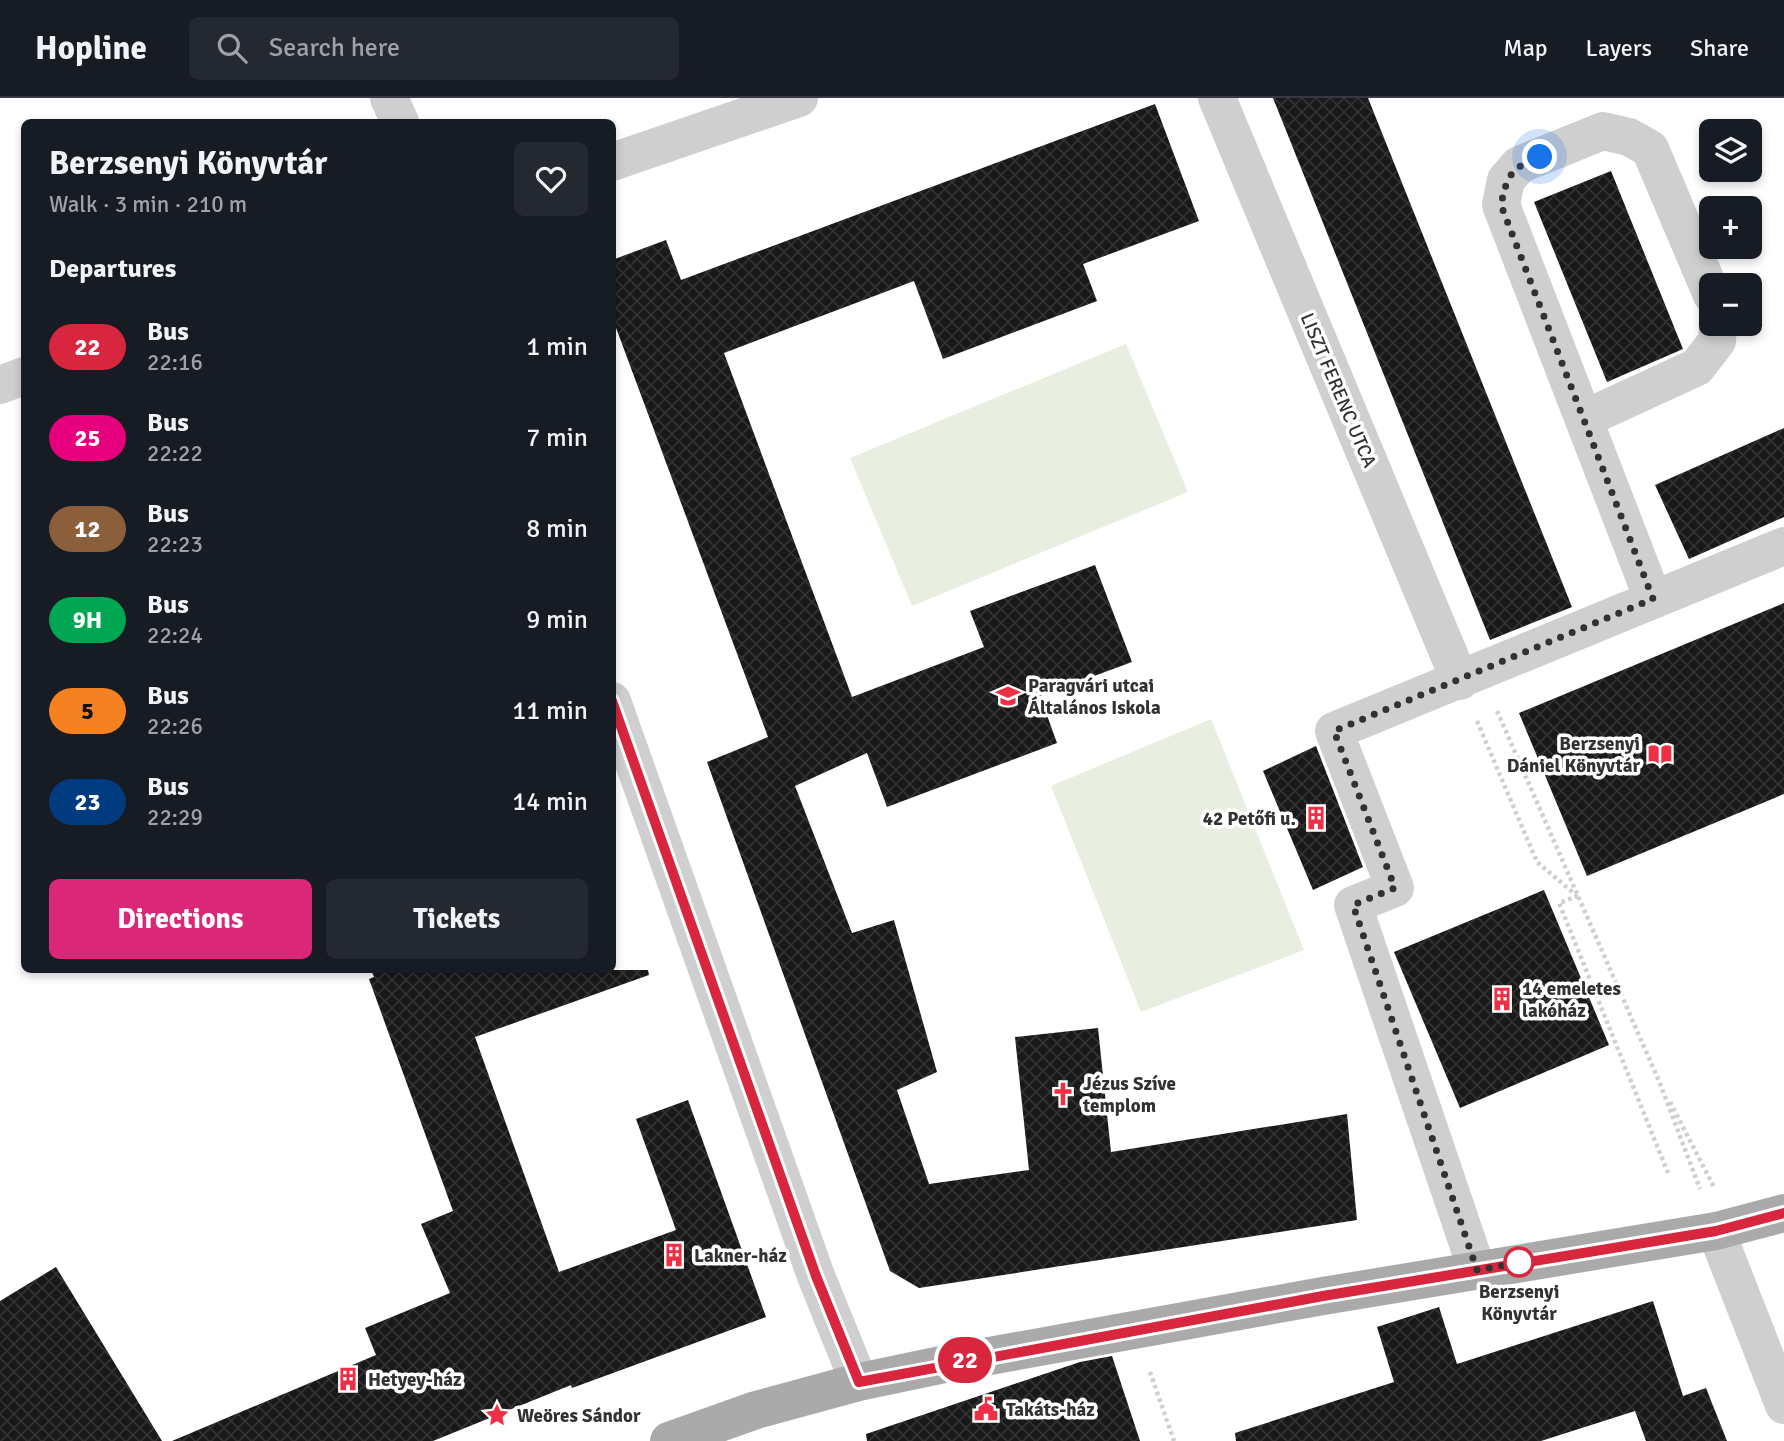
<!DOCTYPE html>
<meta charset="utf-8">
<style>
body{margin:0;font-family:Signika,sans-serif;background:#242831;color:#f1f3f6;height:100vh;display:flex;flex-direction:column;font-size:26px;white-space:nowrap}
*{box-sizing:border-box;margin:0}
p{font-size:23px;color:#9ea1a6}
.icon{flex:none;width:38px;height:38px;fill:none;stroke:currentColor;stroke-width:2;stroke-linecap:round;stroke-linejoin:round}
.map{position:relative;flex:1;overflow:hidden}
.drawer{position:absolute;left:21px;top:21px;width:595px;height:854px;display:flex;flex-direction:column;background:#171b24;border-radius:10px;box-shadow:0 4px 10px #0003}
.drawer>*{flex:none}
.badge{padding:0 14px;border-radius:23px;font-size:24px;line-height:46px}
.tools{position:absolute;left:1699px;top:21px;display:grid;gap:14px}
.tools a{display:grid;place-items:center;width:63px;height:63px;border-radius:10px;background:#171b24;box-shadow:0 4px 10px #0003;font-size:35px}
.you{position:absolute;width:35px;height:35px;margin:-18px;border:5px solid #fff;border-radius:50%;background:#1a73e8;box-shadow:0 0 0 10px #1a73e833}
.map>.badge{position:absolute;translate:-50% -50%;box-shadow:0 0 0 4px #fff}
h2{padding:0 28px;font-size:26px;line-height:63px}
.round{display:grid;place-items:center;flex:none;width:74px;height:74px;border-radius:10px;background:#242831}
.overview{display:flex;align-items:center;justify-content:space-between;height:119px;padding:0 28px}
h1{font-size:33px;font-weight:800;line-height:52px}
.action{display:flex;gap:14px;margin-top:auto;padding:14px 28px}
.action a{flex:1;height:80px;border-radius:10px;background:#db2777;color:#fff;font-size:28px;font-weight:800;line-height:80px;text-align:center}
.action a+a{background:#242831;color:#f1f3f6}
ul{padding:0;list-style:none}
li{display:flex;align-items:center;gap:21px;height:91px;padding:0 28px}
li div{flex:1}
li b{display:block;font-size:26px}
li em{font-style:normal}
li .badge{min-width:77px;font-weight:700;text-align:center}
header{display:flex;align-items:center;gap:42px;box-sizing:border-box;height:98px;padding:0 35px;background:#171b24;border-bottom:2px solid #363941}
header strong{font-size:33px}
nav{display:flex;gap:38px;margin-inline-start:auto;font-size:24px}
.search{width:490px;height:63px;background:#242831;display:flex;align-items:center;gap:18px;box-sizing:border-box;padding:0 24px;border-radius:10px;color:#9ea1a6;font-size:26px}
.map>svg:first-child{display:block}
.pitch{fill:#e9efe0}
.building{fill:url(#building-cross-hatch)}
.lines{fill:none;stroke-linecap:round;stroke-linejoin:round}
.path{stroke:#cfcfcf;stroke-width:4.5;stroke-dasharray:3.5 3.5;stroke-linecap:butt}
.minor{stroke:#cfcfcf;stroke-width:38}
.major{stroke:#aaa;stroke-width:38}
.line-casing{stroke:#fff;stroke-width:16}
.line{stroke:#d7263d;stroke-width:10}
.walk{stroke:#323232;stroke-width:7;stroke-dasharray:0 12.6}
.stop-dot{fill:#fff;stroke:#d7263d;stroke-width:3.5}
.labels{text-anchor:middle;stroke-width:7;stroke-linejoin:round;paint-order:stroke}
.street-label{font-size:19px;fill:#323232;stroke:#fff}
.poi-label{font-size:19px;font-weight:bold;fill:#323232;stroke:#fff;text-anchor:start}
.stop-label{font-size:19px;font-weight:bold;fill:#323232;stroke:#fff}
</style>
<header>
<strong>Hopline</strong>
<div class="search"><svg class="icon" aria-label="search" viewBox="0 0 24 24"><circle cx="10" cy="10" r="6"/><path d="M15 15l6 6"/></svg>Search here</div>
<nav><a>Map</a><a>Layers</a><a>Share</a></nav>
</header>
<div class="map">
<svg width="1784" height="1343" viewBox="0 0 1784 1343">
<defs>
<pattern id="building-cross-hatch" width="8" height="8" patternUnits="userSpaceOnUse" patternTransform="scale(1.75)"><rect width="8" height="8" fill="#191919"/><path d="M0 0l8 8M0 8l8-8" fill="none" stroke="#323232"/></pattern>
</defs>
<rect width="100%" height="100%" fill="#fff"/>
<!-- pitch -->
<path class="pitch" d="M 1126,246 L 1188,394 L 912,508 L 850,360 Z
M 1211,621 L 1304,852 L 1141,914 L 1051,688 Z"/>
<!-- building -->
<path class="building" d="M 1273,0 L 1368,0 L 1572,509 L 1490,542 Z
M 1155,6 L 1199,123 L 1083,166 L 1097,203 L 943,261 L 914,183 L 724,255 L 852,599 L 984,549 L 970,513 L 1095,467 L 1132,564 L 1040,598 L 1057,645 L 887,709 L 867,655 L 795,688 L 852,835 L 894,822 L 937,974 L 897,992 L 929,1086 L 1029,1072 L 1015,939 L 1098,930 L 1111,1054 L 1347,1016 L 1357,1122 L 919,1190 L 890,1173 L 707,664 L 768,639 L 612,219 L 612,162 L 666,142 L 681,182 Z
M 1611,73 L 1683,251 L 1607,284 L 1534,104 Z
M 1784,330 L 1784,419 L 1689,461 L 1655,387 Z
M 1784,505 L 1784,696 L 1587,778 L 1519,615 Z
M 1316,648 L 1363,769 L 1313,792 L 1263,673 Z
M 1544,792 L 1609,947 L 1460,1010 L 1394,854 Z
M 371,872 L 648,872 L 649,877 L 475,939 L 559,1174 L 676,1132 L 636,1021 L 688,1002 L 766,1219 L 572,1290 L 571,1287 L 433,1343 L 172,1343 L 376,1257 L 365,1230 L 450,1195 L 421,1126 L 453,1113 L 369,881 L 374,879 Z
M 56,1169 L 162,1343 L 0,1343 L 0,1203 Z
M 1653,1203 L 1683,1298 L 1706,1290 L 1727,1343 L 1646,1343 L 1635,1313 L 1541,1343 L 1236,1343 L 1235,1335 L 1394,1284 L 1377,1229 L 1439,1209 L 1457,1266 Z
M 1112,1258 L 1140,1343 L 867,1343 L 866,1336 L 1080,1264 Z"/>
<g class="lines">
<!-- path -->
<path class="path" d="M 1497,613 L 1659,983 L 1700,1091
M 1477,623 L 1537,764 L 1576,797
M 1578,798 L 1559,805 L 1668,1075
M 1670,1004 L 1714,1089
M 1150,1274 L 1174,1343"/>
<!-- minor -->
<path class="minor" d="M 389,0 L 400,24
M 1217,0 L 1460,583
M 612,64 L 799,0
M 0,287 L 24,278
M 1584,321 L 1697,269 L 1717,243 L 1718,226
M 1653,501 L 1501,107 L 1506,82 L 1519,67 L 1603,33 L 1629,39 L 1650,51 L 1712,197
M 612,603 L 816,1178 L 859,1284
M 1716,1133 L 1784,1307
M 1477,1172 L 1353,807 L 1395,790 L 1334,633 L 1784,448"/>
<!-- major -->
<path class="major" d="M 669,1343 L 756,1312 L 859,1284 L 945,1266 L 1323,1198 L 1716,1133 L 1784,1115"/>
</g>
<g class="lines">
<!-- line casing -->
<g class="line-casing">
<path id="line" d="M 612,603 L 816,1178 L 859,1284 L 1323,1198 L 1716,1133 L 1784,1115"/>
</g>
<!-- line -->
<use href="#line" class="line"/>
<!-- walk -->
<path class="walk" d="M 1519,1164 L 1529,1163 L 1477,1172 L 1353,807 L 1395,790 L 1334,633 L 1653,501 L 1501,107 C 1507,77 1511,70 1540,59"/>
</g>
<!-- icons -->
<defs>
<g id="school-bare" transform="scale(1.89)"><path d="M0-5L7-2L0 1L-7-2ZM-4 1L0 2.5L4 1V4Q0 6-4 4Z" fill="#ef2f45" stroke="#fff" stroke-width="2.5" paint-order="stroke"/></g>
<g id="library-bare" transform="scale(1.89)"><path d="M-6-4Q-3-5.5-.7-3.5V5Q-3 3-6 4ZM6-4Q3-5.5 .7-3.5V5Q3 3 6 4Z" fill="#ef2f45" stroke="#fff" stroke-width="2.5" paint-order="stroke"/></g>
<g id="building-bare" transform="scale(1.89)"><path d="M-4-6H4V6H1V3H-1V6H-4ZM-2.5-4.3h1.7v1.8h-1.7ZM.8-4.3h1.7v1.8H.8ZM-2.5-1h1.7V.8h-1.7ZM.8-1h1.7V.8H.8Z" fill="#ef2f45" stroke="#fff" stroke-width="2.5" paint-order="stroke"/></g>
<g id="church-bare" transform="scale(1.89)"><path d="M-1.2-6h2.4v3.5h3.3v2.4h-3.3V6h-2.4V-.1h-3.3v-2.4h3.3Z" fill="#ef2f45" stroke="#fff" stroke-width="2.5" paint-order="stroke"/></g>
<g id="civic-bare" transform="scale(1.89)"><path d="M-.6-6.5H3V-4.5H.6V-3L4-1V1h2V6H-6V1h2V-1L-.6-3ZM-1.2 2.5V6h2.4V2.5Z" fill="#ef2f45" stroke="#fff" stroke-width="2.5" paint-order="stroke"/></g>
<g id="sight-bare" transform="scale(1.89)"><path d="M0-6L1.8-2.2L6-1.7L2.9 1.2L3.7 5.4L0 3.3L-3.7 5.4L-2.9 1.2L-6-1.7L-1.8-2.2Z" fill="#ef2f45" stroke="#fff" stroke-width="2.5" paint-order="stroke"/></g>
</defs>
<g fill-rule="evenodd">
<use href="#school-bare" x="1008" y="598"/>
<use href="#library-bare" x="1660" y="656"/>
<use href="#building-bare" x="1316" y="720"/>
<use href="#building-bare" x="1502" y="901"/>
<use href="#church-bare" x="1063" y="996"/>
<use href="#building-bare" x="674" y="1157"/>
<use href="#building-bare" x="348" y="1281"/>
<use href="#civic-bare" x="986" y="1311"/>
<use href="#sight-bare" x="497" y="1317"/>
</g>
<!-- markers -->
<circle class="stop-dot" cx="1519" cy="1164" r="14"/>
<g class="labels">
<!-- street labels -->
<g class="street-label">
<text transform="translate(1339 292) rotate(67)" y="7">LISZT FERENC UTCA</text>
</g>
<!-- poi labels -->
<g class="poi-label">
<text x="1028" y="594">Paragvári utcai<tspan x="1028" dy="22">Általános Iskola</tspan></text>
<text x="1640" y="652" text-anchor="end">Berzsenyi<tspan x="1640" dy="22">Dániel Könyvtár</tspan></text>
<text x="1296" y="727" text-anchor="end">42 Petőfi u.</text>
<text x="1522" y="897">14 emeletes<tspan x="1522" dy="22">lakóház</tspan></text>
<text x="1083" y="992">Jézus Szíve<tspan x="1083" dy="22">templom</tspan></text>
<text x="694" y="1164">Lakner-ház</text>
<text x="368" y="1288">Hetyey-ház</text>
<text x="1006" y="1318">Takáts-ház</text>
<text x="517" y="1324">Weöres Sándor</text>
</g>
<!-- stop labels -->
<g class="stop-label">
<text x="1519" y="1200">Berzsenyi<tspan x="1519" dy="22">Könyvtár</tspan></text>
</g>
</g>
</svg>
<div class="tools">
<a><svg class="icon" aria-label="layers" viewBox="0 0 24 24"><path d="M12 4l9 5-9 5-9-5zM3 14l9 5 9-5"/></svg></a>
<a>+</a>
<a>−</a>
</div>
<div class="you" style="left:1540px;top:59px"></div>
<b class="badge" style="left:965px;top:1262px;background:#d7263d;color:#fff">22</b>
<section class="drawer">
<div class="overview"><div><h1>Berzsenyi Könyvtár</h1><p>Walk · 3 min · 210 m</p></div><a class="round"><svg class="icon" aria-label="heart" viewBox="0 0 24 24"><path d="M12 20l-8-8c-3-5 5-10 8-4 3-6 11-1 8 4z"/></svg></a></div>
<h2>Departures</h2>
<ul>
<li><span class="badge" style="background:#d7263d;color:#fff">22</span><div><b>Bus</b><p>22:16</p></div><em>1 min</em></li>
<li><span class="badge" style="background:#e6007e;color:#fff">25</span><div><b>Bus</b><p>22:22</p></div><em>7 min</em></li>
<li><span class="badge" style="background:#8b5e3c;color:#fff">12</span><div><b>Bus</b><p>22:23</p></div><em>8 min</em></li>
<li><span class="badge" style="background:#00a651;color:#fff">9H</span><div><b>Bus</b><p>22:24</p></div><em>9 min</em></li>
<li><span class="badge" style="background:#f58220;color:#111">5</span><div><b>Bus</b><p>22:26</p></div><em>11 min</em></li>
<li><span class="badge" style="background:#003b80;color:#fff">23</span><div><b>Bus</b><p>22:29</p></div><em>14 min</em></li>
</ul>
<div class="action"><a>Directions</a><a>Tickets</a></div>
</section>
</div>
